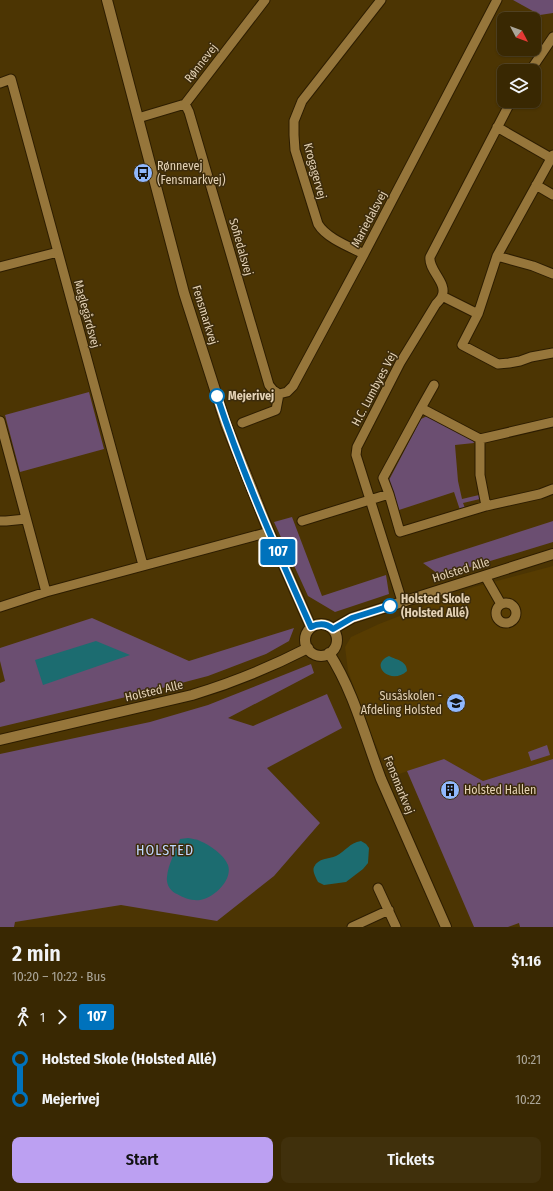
<!DOCTYPE html>
<meta charset="utf-8">
<style>
body{margin:0;font-family:"Fira Sans Condensed",sans-serif;background:#40300c;color:#f1f3f6;height:100vh;display:flex;flex-direction:column;font-size:15px;white-space:nowrap}
*{box-sizing:border-box;margin:0}
p{font-size:13px;color:#aba699}
.icon{flex:none;width:22px;height:22px;fill:none;stroke:currentColor;stroke-width:2;stroke-linecap:round;stroke-linejoin:round}
.map{position:relative;height:927px;overflow:hidden}
.panel{display:flex;flex-direction:column;background:#392802;flex:1}
.panel>*{flex:none}
.badge{padding:0 8px;border-radius:3px;font-size:14px;line-height:26px}
.needle{width:26px;rotate:131deg}
.tools{position:absolute;left:497px;top:12px;display:grid;gap:8px}
.tools a{display:grid;place-items:center;width:44px;height:44px;border-radius:8px;background:#392802;box-shadow:0 1px 3px #0004,0 0 0 1px #534424;font-size:20px}
.map>.badge{position:absolute;translate:-50% -50%;box-shadow:0 0 0 2px #fff}
.legs{display:flex;align-items:center;gap:6px;height:44px;padding:0 12px;font-size:13px}
.legs p{margin-inline-start:auto}
.headline{display:flex;align-items:center;justify-content:space-between;height:68px;padding:0 12px}
h1{font-size:22px;font-weight:600;line-height:30px}
.action{display:flex;gap:8px;margin-top:auto;padding:8px 12px}
.action a{flex:1;height:46px;border-radius:8px;background:#bca0f2;color:#111;font-size:16px;font-weight:600;line-height:46px;text-align:center}
.action a+a{background:#40300c;color:#f1f3f6}
ul{padding:0 12px;list-style:none}
li{display:flex;align-items:center;gap:14px;height:40px;font-size:15px}
li i{display:grid;place-items:center;width:6px;height:100%;margin:0 5px;background:currentColor}
li i::after{content:'';width:10px;height:10px;margin:-5px;border:3px solid;border-radius:50%;background:#392802}
li p{margin-inline-start:auto}
li:first-child i{background:linear-gradient(#0000 50%,currentColor 0)}
li:last-child i{background:linear-gradient(currentColor 50%,#0000 0)}
.map>svg:first-child{display:block}
.built{fill:#573c01}
.green{fill:#6b4e71}
.water{fill:#1c6c70}
.lines{fill:none;stroke-linecap:round;stroke-linejoin:round}
.minor-casing{stroke:#2d1d00;stroke-width:11}
.tertiary-casing{stroke:#2d1d00;stroke-width:12}
.minor{stroke:#96763b;stroke-width:9}
.tertiary{stroke:#96763b;stroke-width:10}
.line-1-casing{stroke:#fff;stroke-width:9}
.line-1{stroke:#0072bc;stroke-width:6}
.stop-1-dot{fill:#fff;stroke:#0072bc;stroke-width:2}
.labels{text-anchor:middle;stroke-width:3;stroke-linejoin:round;paint-order:stroke}
.street-label{font-size:12px;fill:#e4d2b5;stroke:#3d2c0c}
.poi-label{font-size:12px;fill:#e4d2b5;stroke:#3d2c0c;text-anchor:start}
.stop-label{font-size:12px;font-weight:bold;fill:#e4d2b5;stroke:#3d2c0c;text-anchor:start}
.quarter-label{font-size:14px;letter-spacing:1px;fill:#c0d7fe;stroke:#3d2c0c}
</style>
<div class="map">
<svg width="553" height="927" viewBox="0 0 553 927">
<rect width="100%" height="100%" fill="#4c3503"/>
<!-- built -->
<path class="built" d="M 553,566 L 553,759 L 483,781 L 444,759 L 390,777 L 371,734 L 348,671 L 345,647 L 351,637 L 379,624 L 474,587 Z"/>
<!-- green -->
<path class="green" d="M 513,0 L 553,0 L 553,13 L 540,15 Z
M 89,392 L 104,449 L 20,472 L 5,415 Z
M 427,416 L 473,440 L 474,443 L 455,445 L 458,481 L 462,499 L 479,495 L 480,499 L 463,503 L 465,508 L 460,510 L 454,492 L 399,510 L 389,480 L 421,419 Z
M 292,517 L 322,596 L 386,575 L 389,594 L 335,612 L 308,596 L 274,522 Z
M 553,521 L 553,542 L 441,576 L 423,563 Z
M 92,618 L 189,661 L 294,628 L 289,641 L 266,654 L 208,676 L 147,692 L 0,727 L 0,683 L 5,681 L 0,661 L 0,648 Z
M 311,664 L 314,673 L 228,718 L 253,726 L 327,694 L 342,728 L 267,768 L 320,823 L 274,876 L 217,921 L 121,905 L 15,922 L 14,927 L 0,927 L 0,754 L 150,722 L 208,705 Z
M 547,745 L 550,755 L 531,761 L 528,752 Z
M 444,759 L 483,781 L 553,759 L 553,927 L 520,927 L 519,923 L 508,927 L 474,927 L 407,771 Z"/>
<!-- water -->
<path class="water" d="M 96,641 L 130,655 L 43,685 L 35,660 Z
M 389,656 C 397,660 407,661 407,671 C 391,686 368,665 389,656 Z
M 188,838 C 192,839 197,839 200,841 C 210,845 224,855 228,865 C 233,880 214,898 200,900 C 192,901 184,898 177,894 C 170,891 166,884 167,877 C 168,864 176,851 180,839 Z
M 361,841 L 366,844 L 369,848 L 368,863 L 363,869 L 346,882 L 324,885 L 318,882 C 316,878 312,871 314,867 C 318,858 329,859 336,856 C 346,851 349,843 361,841 Z"/>
<g class="lines">
<!-- minor casing -->
<g class="minor-casing">
<path id="minor" d="M 530,71 L 553,37
M 0,83 L 11,79 L 143,565
M 185,104 L 189,112 L 269,385 L 273,390 L 279,394
M 138,118 L 185,104 L 265,0
M 497,127 L 551,158
M 536,185 L 553,195
M 364,254 C 350,247 326,238 318,224 L 295,150 L 294,135 L 294,121 L 302,101 L 381,0
M 497,256 L 533,266 L 553,274
M 0,267 L 58,252
M 442,296 L 478,314 L 462,345 L 498,364 L 509,363 L 520,361 L 531,357 L 553,353
M 478,314 L 497,256 L 553,155
M 421,408 L 434,385
M 0,421 L 46,592
M 242,423 L 276,410 L 279,394 L 287,392 L 293,386 L 364,254 L 497,0
M 389,494 L 383,478 L 421,408 L 480,439 L 553,422
M 486,506 L 540,494 L 553,489
M 0,521 L 6,521 L 26,519
M 302,521 L 389,494 L 400,532 L 486,506 L 480,475 L 480,439
M 485,576 L 501,604
M 402,601 L 356,455 L 357,447 L 400,363 L 436,304 C 438,302 441,299 442,296 C 448,283 428,270 430,257 L 511,101
M496 613a10 10 0 1 1 20 0a10 10 0 1 1-20 0Z
M 0,607 L 46,592 L 269,532
M 378,888 L 396,927
M 352,927 L 389,910"/>
</g>
<!-- tertiary casing -->
<g class="tertiary-casing">
<path id="tertiary" d="M 107,0 L 184,293 L 226,424 L 269,532 L 311,627
M305 640a16 16 0 1 1 32 0a16 16 0 1 1-32 0Z
M 333,629 L 352,618 L 553,554
M 329,653 C 354,692 365,737 381,779 L 446,927
M 0,740 L 192,695 C 232,683 271,667 308,648"/>
</g>
<!-- minor -->
<use href="#minor" class="minor"/>
<!-- tertiary -->
<use href="#tertiary" class="tertiary"/>
</g>
<g class="lines">
<!-- line-1 casing -->
<g class="line-1-casing">
<path id="line-1" d="M 217,396 C 243,475 277,551 311,627 C 319,623 326,623 333,629 L 352,618 L 390,606"/>
</g>
<!-- line-1 -->
<use href="#line-1" class="line-1"/>
</g>
<!-- icons -->
<defs>
<g id="bus-disc" transform="scale(1)"><circle r="9.5" fill="#90b8fd" stroke="#3d2c0c"/><path d="M-5-6H5V4H4V6H2V4H-2V6H-4V4H-5ZM-3.5-4V0h7V-4ZM-3.5 1.2v1.5H-2V1.2ZM2 1.2v1.5H3.5V1.2Z" fill="#111"/></g>
<g id="school-disc" transform="scale(1)"><circle r="9.5" fill="#90b8fd" stroke="#3d2c0c"/><path d="M0-5L7-2L0 1L-7-2ZM-4 1L0 2.5L4 1V4Q0 6-4 4Z" fill="#111"/></g>
<g id="building-disc" transform="scale(1)"><circle r="9.5" fill="#90b8fd" stroke="#3d2c0c"/><path d="M-4-6H4V6H1V3H-1V6H-4ZM-2.5-4.3h1.7v1.8h-1.7ZM.8-4.3h1.7v1.8H.8ZM-2.5-1h1.7V.8h-1.7ZM.8-1h1.7V.8H.8Z" fill="#111"/></g>
</defs>
<g fill-rule="evenodd">
<use href="#bus-disc" x="143" y="173"/>
<use href="#school-disc" x="456" y="703"/>
<use href="#building-disc" x="450" y="790"/>
</g>
<!-- markers -->
<g class="stop-1-dot">
<circle cx="217" cy="396" r="7"/>
<circle cx="390" cy="606" r="7"/>
</g>
<g class="labels">
<!-- street labels -->
<g class="street-label">
<text transform="translate(201 63) rotate(-52)" y="4">Rønnevej</text>
<text transform="translate(315 171) rotate(75)" y="4">Krogagervej</text>
<text transform="translate(369 219) rotate(-62)" y="4">Mariedalsvej</text>
<text transform="translate(241 247) rotate(74)" y="4">Sofiedalsvej</text>
<text transform="translate(87 314) rotate(75)" y="4">Maglegårdsvej</text>
<text transform="translate(205 315) rotate(73)" y="4">Fensmarkvej</text>
<text transform="translate(374 389) rotate(-62)" y="4">H.C. Lumbyes Vej</text>
<text transform="translate(461 570) rotate(-17)" y="4">Holsted Alle</text>
<text transform="translate(154 691) rotate(-13)" y="4">Holsted Alle</text>
<text transform="translate(399 785) rotate(68)" y="4">Fensmarkvej</text>
</g>
<!-- poi labels -->
<g class="poi-label">
<text x="157" y="170">Rønnevej<tspan x="157" dy="14">(Fensmarkvej)</tspan></text>
<text x="442" y="700" text-anchor="end">Susåskolen -<tspan x="442" dy="14">Afdeling Holsted</tspan></text>
<text x="464" y="794">Holsted Hallen</text>
</g>
<!-- stop labels -->
<g class="stop-label">
<text x="228" y="400">Mejerivej</text>
<text x="401" y="603">Holsted Skole<tspan x="401" dy="14">(Holsted Allé)</tspan></text>
</g>
<!-- quarter labels -->
<g class="quarter-label">
<text x="165" y="855">HOLSTED</text>
</g>
</g>
</svg>
<div class="tools">
<a><svg class="needle" viewBox="-14 -14 28 28"><path d="M0-13l5 13h-10z" fill="#e53935"/><path d="M0 13l5-13h-10z" fill="#aba699"/></svg></a>
<a><svg class="icon" aria-label="layers" viewBox="0 0 24 24"><path d="M12 4l9 5-9 5-9-5zM3 14l9 5 9-5"/></svg></a>
</div>
<b class="badge" style="left:278px;top:552px;background:#0072bc;color:#fff">107</b>
</div>
<section class="panel">
<div class="headline"><div><h1>2 min</h1><p>10:20 – 10:22 · Bus</p></div><b>$1.16</b></div>
<div class="legs"><svg class="icon" aria-label="walk" viewBox="0 0 24 24"><circle cx="13" cy="4" r="2"/><path d="M13 8l-2 6 4 7M11 14l-3 7M7 12l3-4h3l4 4"/></svg>1<svg class="icon" aria-label="forward" viewBox="0 0 24 24"><path d="M9 5l7 7-7 7"/></svg><b class="badge" style="background:#0072bc;color:#fff">107</b></div>
<ul>
<li><i style="color:#0072bc"></i><b>Holsted Skole (Holsted Allé)</b><p>10:21</p></li>
<li><i style="color:#0072bc"></i><b>Mejerivej</b><p>10:22</p></li>
</ul>
<div class="action"><a>Start</a><a>Tickets</a></div>
</section>
